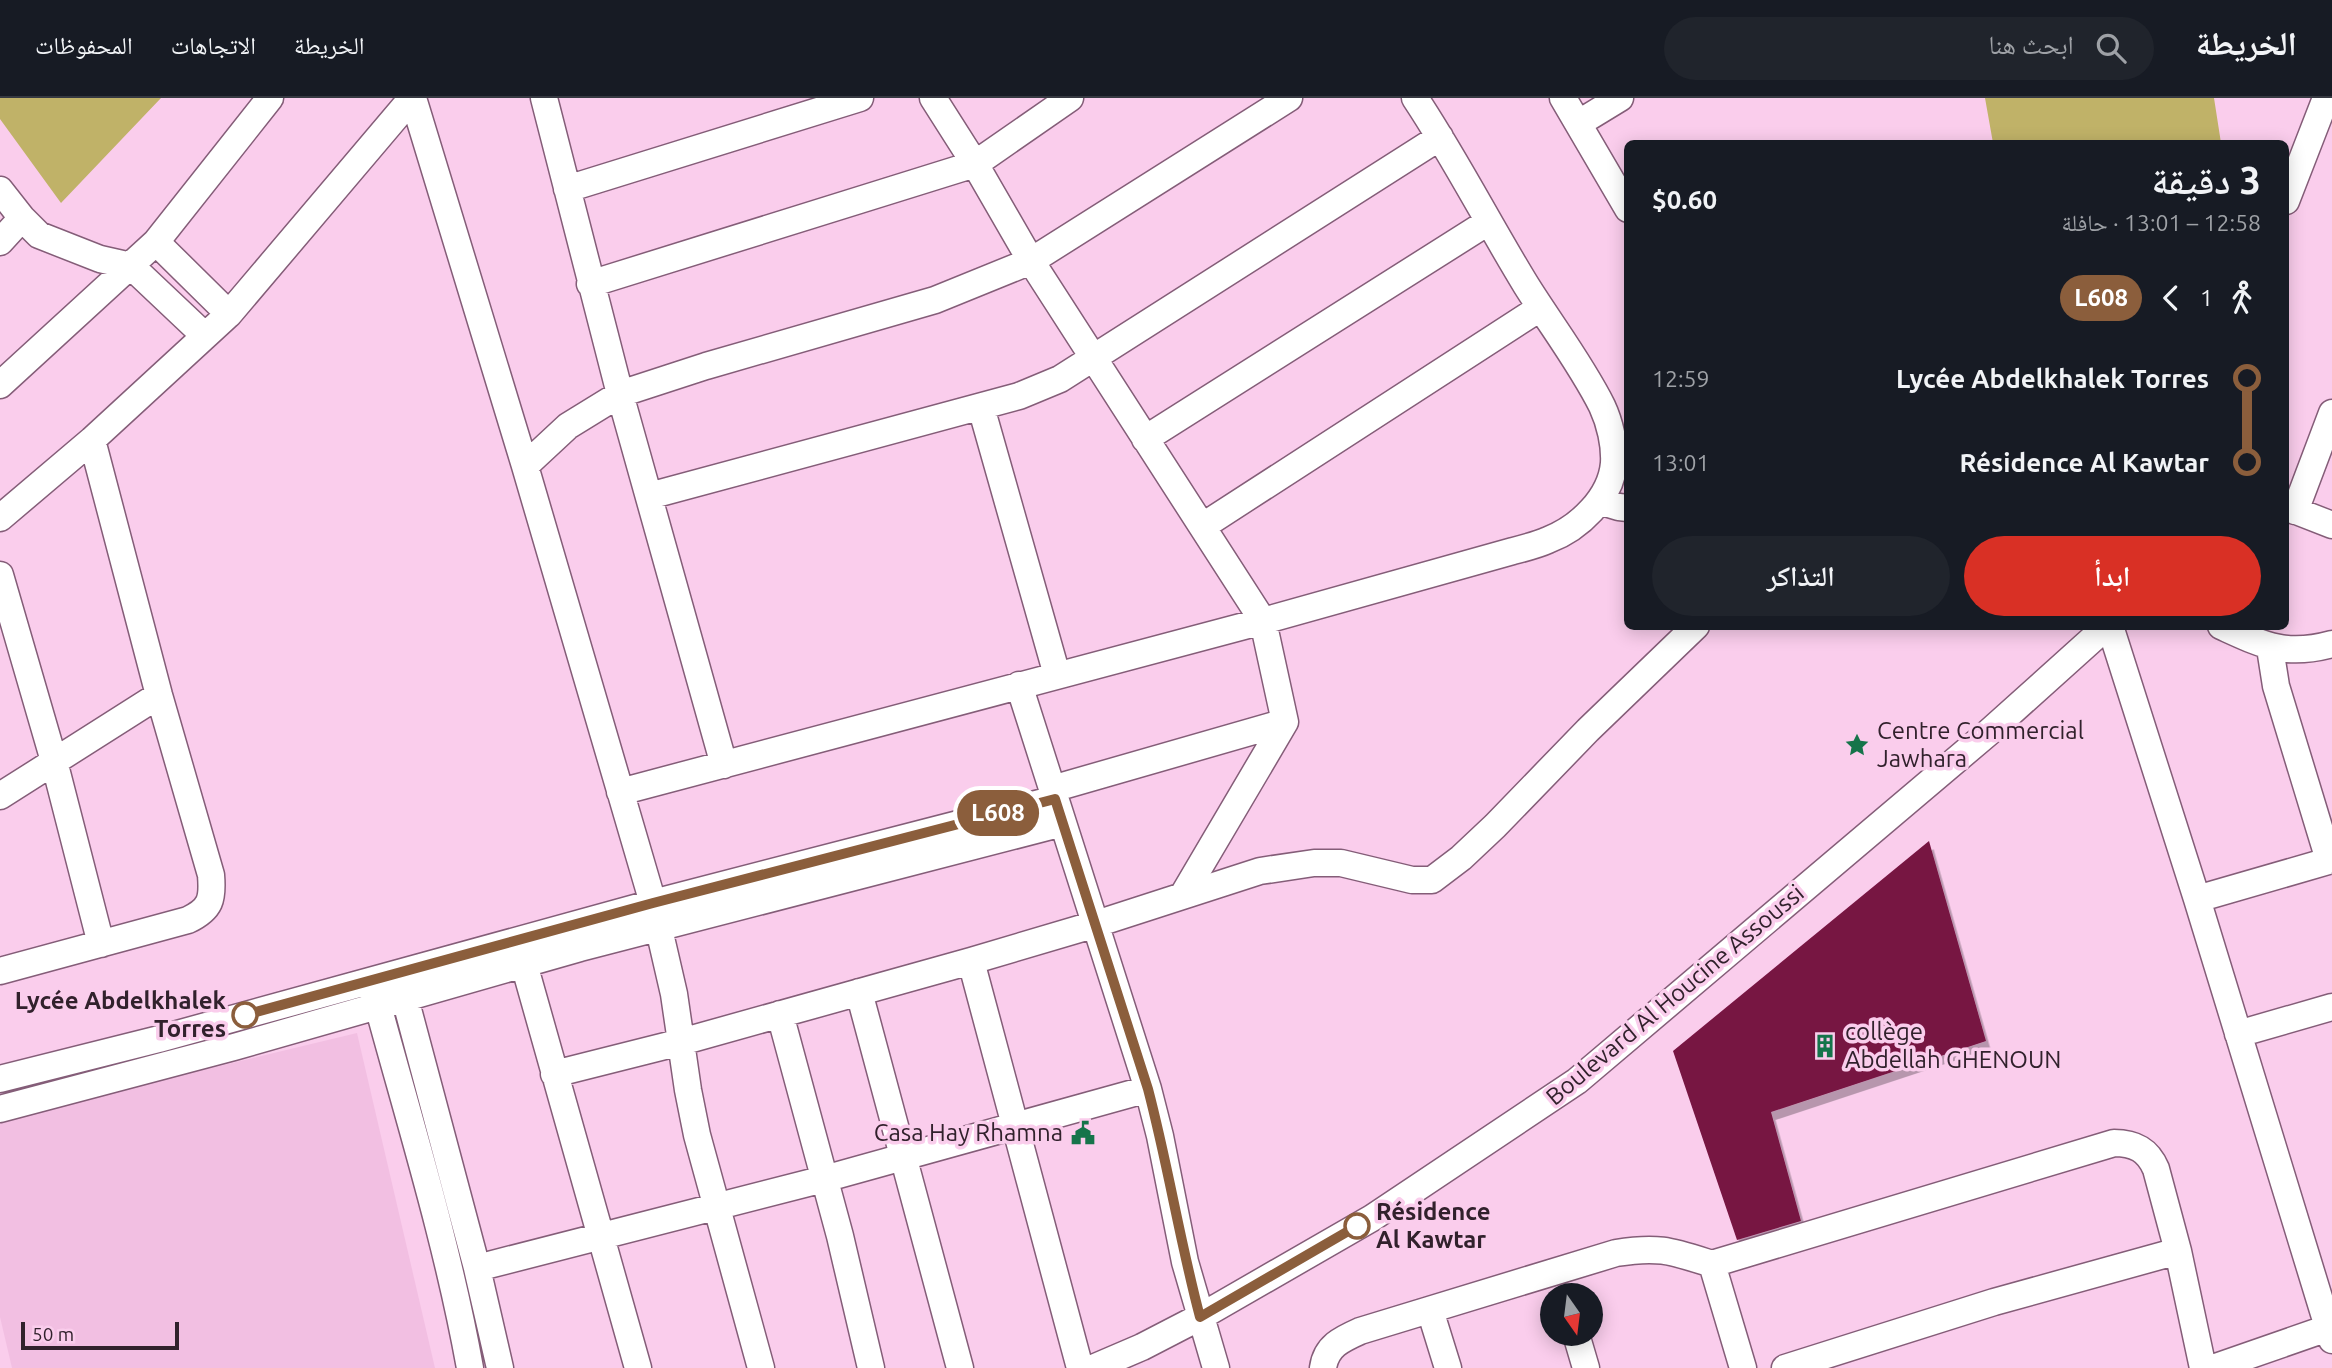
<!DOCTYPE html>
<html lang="ar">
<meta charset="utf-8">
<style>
body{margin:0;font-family:Ubuntu,"Noto Naskh Arabic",sans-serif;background:#20242c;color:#f1f3f6;direction:rtl;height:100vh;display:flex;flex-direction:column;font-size:26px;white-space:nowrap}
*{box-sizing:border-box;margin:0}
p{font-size:23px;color:#9ea1a6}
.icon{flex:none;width:38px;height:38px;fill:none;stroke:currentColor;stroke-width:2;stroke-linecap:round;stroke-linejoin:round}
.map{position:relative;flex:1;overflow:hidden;direction:ltr}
.panel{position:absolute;left:1624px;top:42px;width:665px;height:490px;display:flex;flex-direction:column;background:#171b24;border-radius:10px;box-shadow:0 4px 18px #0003;direction:rtl}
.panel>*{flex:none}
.badge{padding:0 14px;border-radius:23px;font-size:24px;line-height:46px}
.needle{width:46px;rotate:166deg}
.fabs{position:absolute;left:1540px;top:1185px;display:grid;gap:14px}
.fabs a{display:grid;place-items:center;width:63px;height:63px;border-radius:50%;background:#171b24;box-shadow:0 4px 18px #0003;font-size:35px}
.scale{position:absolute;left:21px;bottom:18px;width:158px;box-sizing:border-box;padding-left:7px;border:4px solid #31212c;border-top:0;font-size:19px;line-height:24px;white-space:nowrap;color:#31212c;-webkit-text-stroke:5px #facdec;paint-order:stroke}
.map>.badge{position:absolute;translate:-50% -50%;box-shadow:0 0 0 4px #fff}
.legs{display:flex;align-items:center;gap:10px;height:77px;padding:0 28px;font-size:23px}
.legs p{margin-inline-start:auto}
.head{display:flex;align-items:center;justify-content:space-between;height:119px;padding:0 28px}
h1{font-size:38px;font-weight:600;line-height:52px}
.action{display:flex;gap:14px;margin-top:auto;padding:14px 28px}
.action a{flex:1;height:80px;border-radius:42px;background:#d93025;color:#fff;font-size:28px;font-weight:600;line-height:80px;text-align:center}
.action a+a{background:#20242c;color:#f1f3f6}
ul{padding:0 28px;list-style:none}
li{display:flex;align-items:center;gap:24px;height:84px;font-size:26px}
li i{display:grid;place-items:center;width:10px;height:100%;margin:0 9px;background:currentColor}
li i::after{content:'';width:18px;height:18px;margin:-9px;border:5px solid;border-radius:50%;background:#171b24}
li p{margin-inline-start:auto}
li:first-child i{background:linear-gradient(#0000 50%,currentColor 0)}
li:last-child i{background:linear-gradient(currentColor 50%,#0000 0)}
header{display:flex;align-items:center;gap:42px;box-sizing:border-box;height:98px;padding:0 35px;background:#171b24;border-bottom:2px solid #363941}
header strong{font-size:33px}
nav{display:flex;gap:38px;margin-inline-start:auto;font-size:24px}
.search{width:490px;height:63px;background:#20242c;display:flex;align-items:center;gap:18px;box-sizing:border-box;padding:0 24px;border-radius:38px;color:#9ea1a6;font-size:26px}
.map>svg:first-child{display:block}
.built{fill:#f2bfe2}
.green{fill:#c0b268}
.building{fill:#771442;filter:url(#shadow)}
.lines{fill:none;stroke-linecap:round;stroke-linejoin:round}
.minor-casing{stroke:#845d78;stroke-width:29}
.minor{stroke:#fff;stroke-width:26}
.line-1-casing{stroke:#fff;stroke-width:16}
.line-1{stroke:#8b5e3c;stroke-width:10}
.stop-1-dot{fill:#fff;stroke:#8b5e3c;stroke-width:3.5}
.labels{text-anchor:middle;stroke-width:7;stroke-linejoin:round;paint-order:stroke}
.poi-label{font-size:24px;fill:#31212c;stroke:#facdec;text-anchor:start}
.street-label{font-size:24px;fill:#31212c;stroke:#facdec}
.stop-label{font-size:24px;font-weight:bold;fill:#31212c;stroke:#facdec;text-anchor:end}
</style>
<header>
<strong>الخريطة</strong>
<div class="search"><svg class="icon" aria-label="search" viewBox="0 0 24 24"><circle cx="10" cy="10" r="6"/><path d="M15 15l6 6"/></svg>ابحث هنا</div>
<nav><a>الخريطة</a><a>الاتجاهات</a><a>المحفوظات</a></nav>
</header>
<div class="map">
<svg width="2332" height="1270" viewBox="0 0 2332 1270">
<defs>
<filter id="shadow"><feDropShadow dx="4.5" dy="8" stdDeviation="0" flood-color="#0004"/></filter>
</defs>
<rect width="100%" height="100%" fill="#facdec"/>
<!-- built -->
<path class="built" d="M 357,935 L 435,1270 L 12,1270 L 0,1219 L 0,1021 Z"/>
<!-- green -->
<path class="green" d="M 0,0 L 161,0 L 61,105 L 0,21 Z
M 1985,0 L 2214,0 L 2221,45 L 1993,45 Z"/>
<!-- building -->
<path class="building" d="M 1929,743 L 1986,943 L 1771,1014 L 1801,1123 L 1737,1142 L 1673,953 Z"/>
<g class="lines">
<!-- minor casing -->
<g class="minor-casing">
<path id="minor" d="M 413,0 L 525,368 L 653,805 L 674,896 L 688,992 L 697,1037 L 761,1270
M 544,0 L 620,296 L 724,667
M 933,0 L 975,66 L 1031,163 L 1263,523 L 1285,624 L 1183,797
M 1563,0 L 1628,111
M 1579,25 L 1620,0
M 567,91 L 860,0
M 0,92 L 22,120 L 39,137 L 100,161 L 131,168 L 204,237
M 2286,103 L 2326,0
M 0,144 L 22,120
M 156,144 L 229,216
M 590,186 L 975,66 L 1070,0
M 0,287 L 156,144 L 270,0
M 981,309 L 1057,577
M 1145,341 L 1488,124
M 525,368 L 568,328 L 620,296 L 706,268 L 935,202 L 1031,163 L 1289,0
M 649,398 L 1019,298 L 1060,281 L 1093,260 L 1440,39
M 1599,403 L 1619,409 L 1628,410
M 2286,409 L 2332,427
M 2295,413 L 2332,315
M 0,420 L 92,342 L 229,216 L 412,0
M 1203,428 L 1540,210
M 0,477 L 54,663 L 101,846
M 2110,528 L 2197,801 L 2332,1242
M 2221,528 C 2263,547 2285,559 2332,546
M 2270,550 L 2276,588 L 2329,762
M 1019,587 L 1148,991 L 1160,1038 L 1185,1164 L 1216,1270
M 1052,691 L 1285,624
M 620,694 L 1263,523 L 1513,453 C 1525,450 1537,447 1548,442 C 1579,430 1611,400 1614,365 C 1615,347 1610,325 1602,308 C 1581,266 1551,227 1526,187 C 1488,125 1455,60 1415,0
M 0,698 L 159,597
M 2197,801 L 2332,762
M 971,863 L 1080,1270
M 524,866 L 638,1270
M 0,873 L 188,822 C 211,811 213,801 211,777 L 159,597 L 92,342
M 401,885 L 477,1170 L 500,1270
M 374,893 C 408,1019 447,1142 470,1270
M 859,894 L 960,1270
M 780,916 L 840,1138 L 871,1270
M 2238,936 L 2332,909
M 554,976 L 681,944 L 971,863 L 1096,826 L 1260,773 L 1314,765 L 1341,765 L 1412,782 L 1432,782 L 1461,760 L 1495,728 L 1588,632 L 1696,528
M 0,981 L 159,941 L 653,805 L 1055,701
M 0,1011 L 234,949 L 580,850 L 1063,725
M 1712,1166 L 1743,1270
M 477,1170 L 824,1081 L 1148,991
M 1430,1212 L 1448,1270
M 1576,1236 L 1586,1270
M 1093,1270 L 1142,1249 L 1200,1219 L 1372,1120 L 1577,983 L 1988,635 L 2107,528
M 1323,1270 C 1326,1248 1342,1241 1360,1233 L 1616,1155 C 1659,1148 1671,1153 1712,1166 L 2114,1045 C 2135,1045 2148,1052 2156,1071 L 2178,1153 L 2203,1270
M 1785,1270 L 1994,1204 L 2178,1153
M 2213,1270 L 2328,1230"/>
</g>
<!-- minor -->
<use href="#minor" class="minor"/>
</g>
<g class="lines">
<!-- line-1 casing -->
<g class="line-1-casing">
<path id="line-1" d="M 245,917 L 653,805 L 1055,701 L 1148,991 C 1168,1067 1180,1144 1200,1219 L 1357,1128"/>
</g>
<!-- line-1 -->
<use href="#line-1" class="line-1"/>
</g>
<!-- icons -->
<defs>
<g id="sight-bare" transform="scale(1.89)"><path d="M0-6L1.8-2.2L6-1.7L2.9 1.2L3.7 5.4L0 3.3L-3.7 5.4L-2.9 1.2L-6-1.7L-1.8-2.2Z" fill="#15744a" stroke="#facdec" stroke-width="2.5" paint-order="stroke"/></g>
<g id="building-bare" transform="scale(1.89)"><path d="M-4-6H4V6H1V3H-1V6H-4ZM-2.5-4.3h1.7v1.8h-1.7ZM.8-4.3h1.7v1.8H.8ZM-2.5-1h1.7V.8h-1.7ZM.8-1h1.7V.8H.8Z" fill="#15744a" stroke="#facdec" stroke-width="2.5" paint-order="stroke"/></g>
<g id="civic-bare" transform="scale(1.89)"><path d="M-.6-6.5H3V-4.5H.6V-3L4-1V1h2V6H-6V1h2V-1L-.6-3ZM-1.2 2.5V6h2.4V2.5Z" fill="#15744a" stroke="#facdec" stroke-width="2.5" paint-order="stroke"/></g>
</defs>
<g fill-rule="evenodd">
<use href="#sight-bare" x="1857" y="647"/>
<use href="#building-bare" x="1825" y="948"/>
<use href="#civic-bare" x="1083" y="1035"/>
</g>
<!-- markers -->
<g class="stop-1-dot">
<circle cx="245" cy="917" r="12"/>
<circle cx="1357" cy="1128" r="12"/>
</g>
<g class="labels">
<!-- poi labels -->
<g class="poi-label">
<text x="1877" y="641">Centre Commercial<tspan x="1877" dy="28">Jawhara</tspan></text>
<text x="1845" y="942">collège<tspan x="1845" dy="28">Abdellah GHENOUN</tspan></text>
<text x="1063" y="1043" text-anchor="end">Casa Hay Rhamna</text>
</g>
<!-- street labels -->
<g class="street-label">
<text transform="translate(1675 897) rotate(-40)" y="8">Boulevard Al Houcine Assoussi</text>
</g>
<!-- stop labels -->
<g class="stop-label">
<text x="226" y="911">Lycée Abdelkhalek<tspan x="226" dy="28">Torres</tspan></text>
<text x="1376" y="1122" text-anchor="start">Résidence<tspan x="1376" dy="28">Al Kawtar</tspan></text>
</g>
</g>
</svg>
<div class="fabs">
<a><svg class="needle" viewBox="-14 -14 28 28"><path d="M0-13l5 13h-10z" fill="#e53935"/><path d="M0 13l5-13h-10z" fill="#9ea1a6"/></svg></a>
</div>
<div class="scale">50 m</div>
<b class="badge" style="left:998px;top:715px;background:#8b5e3c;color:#fff">L608</b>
<section class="panel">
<div class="head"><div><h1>3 دقيقة</h1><p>12:58 – 13:01 · حافلة</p></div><b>$0.60</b></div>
<div class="legs"><svg class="icon" aria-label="walk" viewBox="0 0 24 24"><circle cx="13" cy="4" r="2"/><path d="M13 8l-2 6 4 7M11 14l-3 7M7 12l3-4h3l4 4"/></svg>1<svg class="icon" aria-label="back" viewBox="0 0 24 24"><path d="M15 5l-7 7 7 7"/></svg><b class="badge" style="background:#8b5e3c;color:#fff">L608</b></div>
<ul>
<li><i style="color:#8b5e3c"></i><b>Lycée Abdelkhalek Torres</b><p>12:59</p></li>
<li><i style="color:#8b5e3c"></i><b>Résidence Al Kawtar</b><p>13:01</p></li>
</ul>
<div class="action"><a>ابدأ</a><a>التذاكر</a></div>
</section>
</div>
